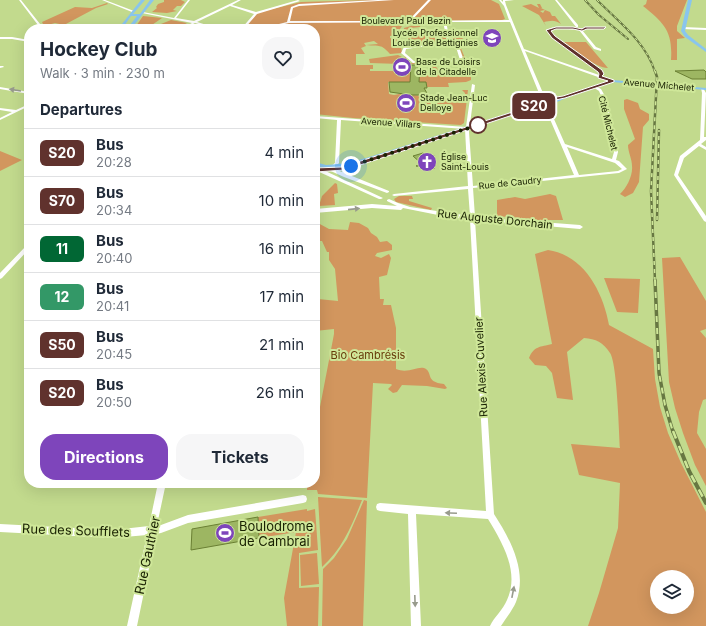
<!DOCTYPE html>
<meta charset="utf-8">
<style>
body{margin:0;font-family:Inter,sans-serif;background:#f6f6f7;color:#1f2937;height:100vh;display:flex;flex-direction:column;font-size:15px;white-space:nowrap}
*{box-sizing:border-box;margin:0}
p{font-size:13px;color:#747a83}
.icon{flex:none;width:22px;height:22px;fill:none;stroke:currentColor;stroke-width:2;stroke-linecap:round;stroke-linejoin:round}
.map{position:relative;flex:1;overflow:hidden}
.side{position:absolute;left:24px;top:24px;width:296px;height:464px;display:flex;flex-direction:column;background:#fff;border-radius:16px;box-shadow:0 4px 16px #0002}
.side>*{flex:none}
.badge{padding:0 8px;border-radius:6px;font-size:14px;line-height:26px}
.tools{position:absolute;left:650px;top:570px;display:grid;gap:8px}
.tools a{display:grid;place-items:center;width:44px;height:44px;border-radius:50%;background:#fff;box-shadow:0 4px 16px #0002;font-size:20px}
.you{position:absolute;width:20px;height:20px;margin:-10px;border:3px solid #fff;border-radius:50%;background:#1a73e8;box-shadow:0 0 0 6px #1a73e833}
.map>.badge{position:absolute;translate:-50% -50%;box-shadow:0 0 0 2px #fff}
h2{padding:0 16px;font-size:15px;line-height:36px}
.round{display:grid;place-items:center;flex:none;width:42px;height:42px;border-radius:16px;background:#f6f6f7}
.summary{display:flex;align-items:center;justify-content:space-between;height:68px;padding:0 16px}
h1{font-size:19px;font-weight:700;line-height:30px}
.action{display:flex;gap:8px;margin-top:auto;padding:8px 16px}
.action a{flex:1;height:46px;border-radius:16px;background:#7e45bb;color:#fff;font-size:16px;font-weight:700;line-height:46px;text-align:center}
.action a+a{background:#f6f6f7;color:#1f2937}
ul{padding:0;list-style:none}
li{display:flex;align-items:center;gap:12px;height:48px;padding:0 16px;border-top:1px solid #e0e1e3}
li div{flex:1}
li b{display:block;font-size:15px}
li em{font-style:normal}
li .badge{min-width:44px;font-weight:700;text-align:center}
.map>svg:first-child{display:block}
.green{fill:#d2965e;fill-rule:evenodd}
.building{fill:#9db662;stroke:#6a7f33}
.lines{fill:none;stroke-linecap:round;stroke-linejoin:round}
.minor{fill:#fff;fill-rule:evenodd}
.major{fill:#89c5ed;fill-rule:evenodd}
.rail-far3-casing{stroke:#677742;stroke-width:2}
.rail-far2-casing{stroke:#677742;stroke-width:2.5}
.rail-far1-casing{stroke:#677742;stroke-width:3.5}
.rail-casing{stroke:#677742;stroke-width:4}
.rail-far3{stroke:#cfe799;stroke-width:1;stroke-dasharray:3;stroke-linecap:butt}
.rail-far2{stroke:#cfe799;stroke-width:1.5;stroke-dasharray:4;stroke-linecap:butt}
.rail-far1{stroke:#cfe799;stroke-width:2;stroke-dasharray:6;stroke-linecap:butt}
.rail{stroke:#cfe799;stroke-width:2.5;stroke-dasharray:8;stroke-linecap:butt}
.oneway{fill:#989b8d}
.line{fill:#60322d;stroke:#fff}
.walk{stroke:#192102;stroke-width:4;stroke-dasharray:0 7.2}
.stop-dot{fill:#fff;stroke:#60322d;stroke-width:2}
.labels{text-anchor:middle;stroke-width:4;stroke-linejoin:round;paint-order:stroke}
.far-street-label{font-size:9px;fill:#192102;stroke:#cfe799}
.far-poi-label{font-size:9px;fill:#192102;stroke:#cfe799;text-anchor:start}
.street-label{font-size:11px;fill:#192102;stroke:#cfe799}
.park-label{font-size:11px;fill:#683c0a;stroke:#cfe799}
.near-poi-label{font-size:13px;fill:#192102;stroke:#cfe799;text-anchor:start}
.near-street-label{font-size:13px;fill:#192102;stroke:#cfe799}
</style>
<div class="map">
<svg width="706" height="626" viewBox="0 0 706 626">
<rect width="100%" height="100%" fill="#c2da8d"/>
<!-- green -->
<path class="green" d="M 164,0 L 181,0 L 185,2 L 181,6 L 177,6 L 173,10 L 177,11 L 167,13 L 152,12 L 157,8 L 156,7 L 158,4 L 164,2 Z
M 370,0 L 491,0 L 499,4 L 505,19 L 502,20 L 416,21 L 418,20 L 408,17 L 403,20 L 408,19 L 407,20 L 396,21 L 394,22 L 400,22 L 393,22 L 392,25 L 402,26 L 400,29 L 400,33 L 397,33 L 397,35 L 390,36 L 390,38 L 400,40 L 402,53 L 390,54 C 380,43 381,47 366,45 L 378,44 L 374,41 L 364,43 L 366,46 L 361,48 L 365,54 L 356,54 L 356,65 L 373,65 L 373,69 L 370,69 L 370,71 L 401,71 L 403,72 L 404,76 L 405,76 L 405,71 L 433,71 L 430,64 L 403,64 L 405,56 L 410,63 L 434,64 L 442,75 L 469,73 L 460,49 L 451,39 L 450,34 L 456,34 L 463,37 L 462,41 L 458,41 L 471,73 L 471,80 L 466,82 L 448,83 L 449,87 L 427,87 L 426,82 L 388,82 L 389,94 L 394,95 L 399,94 L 460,99 L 465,97 L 465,93 L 462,90 L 468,90 L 464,123 L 461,125 L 353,118 L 315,114 L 315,29 L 244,29 L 255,15 L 260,12 L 301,2 Z
M 647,0 L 687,0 L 677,26 L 677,31 L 685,38 L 677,39 L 677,60 L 671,60 C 673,31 664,23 643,6 L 646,4 Z
M 107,3 L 108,4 L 96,8 L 64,25 L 55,23 L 44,26 L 42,22 L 75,7 L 92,8 Z
M 531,4 L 539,8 L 537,4 L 540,4 L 542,8 L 541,8 L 545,10 L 540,11 L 543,13 L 545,10 L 550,12 L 552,16 L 555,16 L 561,24 C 554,19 550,21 544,22 L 546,26 L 539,15 L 522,6 Z
M 143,16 L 162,18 L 149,27 L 151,28 L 171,20 L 187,23 L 176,29 L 134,29 Z
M 421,23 L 420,27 L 411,28 L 411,30 L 413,31 L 414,33 L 432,33 L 435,36 L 446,36 L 446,40 L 441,43 L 406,46 L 403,40 L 408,40 L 408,38 L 412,37 L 406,34 L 408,33 L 404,31 L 404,28 Z
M 564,42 L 586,42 L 608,68 C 595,68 575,50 564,42 Z
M 398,55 L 402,57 L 400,64 L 370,63 L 369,59 Z
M 627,99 L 638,103 L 640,109 L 649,114 L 649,120 L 643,127 L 639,182 L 633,193 L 625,197 L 620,194 C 627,188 633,175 632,166 C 632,159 628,152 628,145 L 635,139 L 624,109 L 624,100 Z
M 0,151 L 22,160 L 0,171 Z
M 335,183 L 337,184 L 338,193 L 334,194 L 335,205 L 319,206 L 318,209 L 322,196 Z
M 550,194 L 556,196 L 563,220 L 538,220 L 497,216 L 497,200 L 515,197 L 525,199 Z
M 399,196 L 412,196 L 413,199 L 409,199 L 409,201 L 432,208 L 431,210 L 396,202 L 394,199 Z
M 315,216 L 317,216 L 318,223 L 329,229 L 348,230 L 350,222 L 359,223 L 368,228 L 371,233 L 377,237 L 380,242 L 387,241 L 392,245 L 392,250 L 377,253 L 375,256 L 381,258 L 389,254 L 391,258 L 387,275 L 379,277 L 380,299 L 384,299 L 383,305 L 391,305 L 396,328 L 396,369 C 408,374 417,366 424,368 C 434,372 424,382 444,384 L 447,388 L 445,389 L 427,386 L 402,385 L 397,392 L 393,393 L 388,389 L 392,385 L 391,384 L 373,383 L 367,498 L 318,494 L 317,490 L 307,490 L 307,483 L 315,483 L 315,433 L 334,334 L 334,329 L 315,331 L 315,297 L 318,299 L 338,301 L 335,269 L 329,260 L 329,252 L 327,252 L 322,241 L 315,241 Z
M 548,250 C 584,255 603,292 609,325 L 653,349 L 655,379 L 660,407 L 668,433 L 681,463 L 706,512 L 706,626 L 588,626 L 599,593 L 618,528 L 620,483 L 579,475 L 571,444 L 620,448 C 619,431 617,363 610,353 C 603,342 596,339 584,338 L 567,352 L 573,400 L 557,398 L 552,373 L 546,366 L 535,365 L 529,358 C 534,346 540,347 552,344 L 535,254 ZM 657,577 L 687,577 L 687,607 L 657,607 Z
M 680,257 L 706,301 L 706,329 L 700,331 L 706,338 L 706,399 L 703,400 L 699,412 L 697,433 L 706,449 L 706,486 L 695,465 L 683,433 L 675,408 L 669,382 L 662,258 Z
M 604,278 L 640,279 L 638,313 L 617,312 Z
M 318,497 L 362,500 C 352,525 343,548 322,567 Z
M 364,500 L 367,501 L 363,626 L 322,626 L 323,569 L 334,558 L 347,539 Z
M 307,509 L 307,511 L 315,509 L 318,550 L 299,553 L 299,588 L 319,587 L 318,626 L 287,626 L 284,598 L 296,532 L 259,538 L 258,517 Z
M 317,553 L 319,584 L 301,586 L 300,555 Z"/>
<!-- building -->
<path class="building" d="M 411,65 L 420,65 L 419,82 L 426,82 L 427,88 L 424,88 L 428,95 L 411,95 L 390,92 L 389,82 L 410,82 Z
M 704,70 L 706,72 L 706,79 L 692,79 L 675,71 Z
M 423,153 L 436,164 L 431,165 L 435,168 L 416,166 L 422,164 L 413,156 Z
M 258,517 L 259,538 L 191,550 L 192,529 Z"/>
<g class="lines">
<!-- minor -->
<path class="minor" d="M 19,0 L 21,0 L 44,29 L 41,29 Z
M 102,0 L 105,0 L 134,11 L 132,12 Z
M 188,0 L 190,0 L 176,18 L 194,21 L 238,0 L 241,0 L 232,5 L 256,12 L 298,0 L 300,1 L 257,14 L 244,29 L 241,29 L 254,14 L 230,6 L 197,22 L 220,29 L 216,29 L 195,23 L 183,29 L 180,29 L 192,23 L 142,13 L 143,12 L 174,18 Z
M 378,0 L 394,0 L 299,6 L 293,8 L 290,21 L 408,21 L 428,0 L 431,0 L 411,21 L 509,20 L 504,6 L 499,0 L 501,0 L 503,2 L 503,0 L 514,0 L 505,1 L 506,5 L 524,49 L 599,75 L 600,74 L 599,72 L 552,38 L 547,30 C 559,22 574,32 586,27 L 586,30 L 582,30 L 596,47 L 601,49 L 601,51 L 594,49 L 579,30 L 557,28 L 550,30 L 554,36 L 601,70 L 604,74 L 602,76 L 614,81 L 612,82 L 525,51 L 543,93 L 544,101 L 541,102 L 539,93 L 510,22 L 446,22 L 450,40 L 459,47 L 464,61 L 462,62 L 413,63 L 401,53 L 404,47 L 442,42 L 447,40 L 443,22 L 289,23 L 264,29 L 259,29 L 287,22 L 291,7 L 299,4 ZM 449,41 L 456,47 L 460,60 L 414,61 L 405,53 L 406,49 L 443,44 Z
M 555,0 L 557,0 L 578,25 L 578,27 L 576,27 Z
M 683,27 L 706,28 L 706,30 L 682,29 Z
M 0,37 L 12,37 L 29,40 L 29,42 L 12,39 L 0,39 Z
M 0,66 L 3,66 L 4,67 L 0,68 Z
M 472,84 L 475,85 L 469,132 L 473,186 L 574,175 L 546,110 L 546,104 L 548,103 L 550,104 L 550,110 L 565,144 L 612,159 L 614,152 L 602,98 L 599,91 L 593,87 L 595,86 L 601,89 L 606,98 L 618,152 L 616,160 L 619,161 L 627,169 L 619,173 L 473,188 L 475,217 L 580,225 L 583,227 L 580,229 L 475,220 L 494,514 C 510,539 528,571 516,602 C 512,611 506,618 501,626 L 490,626 C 494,617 503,610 507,600 C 520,572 502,542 488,519 L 416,514 L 421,626 L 411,626 L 408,514 L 380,511 L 377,510 L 376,507 L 377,504 L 380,503 L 486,511 L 470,220 L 443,216 L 403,208 L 401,210 L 372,208 L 315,213 L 315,209 L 372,204 L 397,206 L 387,201 L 387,200 L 389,199 L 398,203 L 410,207 L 470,216 L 468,189 L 394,196 L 392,195 L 394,194 L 468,186 L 465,129 L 341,120 L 339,163 L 334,169 L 342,172 L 343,167 L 347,167 L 346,172 L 347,174 L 389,191 L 389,192 L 387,193 L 344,177 L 324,168 L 324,167 L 326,166 L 330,167 L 335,163 L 337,120 L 315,118 L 315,116 L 466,127 ZM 567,147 L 615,163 L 622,169 L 618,171 L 579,175 Z
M 0,87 L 29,92 L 29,94 L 0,89 Z
M 701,88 L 703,88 L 706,93 L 704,137 L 706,137 L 706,140 L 701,144 L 706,147 L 706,150 L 699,146 L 684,158 L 678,175 L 706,216 L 706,222 L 704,221 L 674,175 L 680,156 L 700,140 L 702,93 Z
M 29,104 L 29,106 L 0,120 L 0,118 L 12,112 L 0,110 L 0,108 L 16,110 Z
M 317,169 L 321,169 L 383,198 L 381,199 L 379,199 L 317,171 Z
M 29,244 L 29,249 L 2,278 L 0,279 L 0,273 L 27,245 Z
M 158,483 L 166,483 L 157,525 L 161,525 L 188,515 L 303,495 L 306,496 L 307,499 L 306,502 L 303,503 L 188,523 L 161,533 L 156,534 L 137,626 L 127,626 L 147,535 L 113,538 L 0,532 L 0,524 L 113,530 L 149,526 Z"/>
<!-- major -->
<path class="major" d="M 141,0 L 145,0 L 133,14 L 140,14 L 150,0 L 154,0 L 131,29 L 127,29 L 137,16 L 131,16 L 122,29 L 118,29 Z
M 688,0 L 692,0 L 685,31 L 688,35 L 706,49 L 706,52 L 685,37 L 681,31 Z
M 612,80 L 706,88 L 706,90 L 612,82 L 566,98 L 548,106 L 544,106 L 544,104 L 547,103 L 544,102 L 529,110 L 353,166 L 326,169 L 315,166 L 315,162 L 326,165 L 350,163 L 525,108 L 542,99 L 551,101 Z"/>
<!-- rail-far3 casing -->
<g class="rail-far3-casing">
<path id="rail-far3" d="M 585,0 L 599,15 L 628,39
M 597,0 C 618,21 646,42 655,72"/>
</g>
<!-- rail-far2 casing -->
<g class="rail-far2-casing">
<path id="rail-far2" d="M 657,220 L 659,130
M 655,281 L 651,191 L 657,77 L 655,71"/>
</g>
<!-- rail-far1 casing -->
<g class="rail-far1-casing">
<path id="rail-far1" d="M 655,280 L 659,373 L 665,405 L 673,432"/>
</g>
<!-- rail casing -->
<g class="rail-casing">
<path id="rail" d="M 673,431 L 689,471 L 706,503"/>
</g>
<!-- rail-far3 -->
<use href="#rail-far3" class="rail-far3"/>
<!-- rail-far2 -->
<use href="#rail-far2" class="rail-far2"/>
<!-- rail-far1 -->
<use href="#rail-far1" class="rail-far1"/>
<!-- rail -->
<use href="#rail" class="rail"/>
</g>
<!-- one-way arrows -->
<defs><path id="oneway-solid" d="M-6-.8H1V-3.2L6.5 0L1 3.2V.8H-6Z"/></defs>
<g class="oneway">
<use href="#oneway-solid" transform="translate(15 90) rotate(-171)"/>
<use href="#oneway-solid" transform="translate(354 209) rotate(-6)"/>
<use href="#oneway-solid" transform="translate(451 513) rotate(-177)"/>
<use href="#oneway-solid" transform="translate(513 592) rotate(-79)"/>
<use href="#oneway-solid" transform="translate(415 601) rotate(88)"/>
</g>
<!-- line -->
<path class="line" d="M 556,27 L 573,27 L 582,29 L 585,27 L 606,27 L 604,29 L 587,29 L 582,31 L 573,29 L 556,29 L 551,31 L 555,36 L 602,70 L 604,74 L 602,76 L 614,80 L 614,82 L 565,98 L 546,102 L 528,110 L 345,170 L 315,172 L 312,170 L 315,168 L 342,167 L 525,108 L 543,99 L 563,96 L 608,81 L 598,78 L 599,74 L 598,72 L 552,38 L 546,30 Z"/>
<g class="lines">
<!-- walk -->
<path class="walk" d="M 351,166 L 478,125"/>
</g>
<!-- icons -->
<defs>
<g id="school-disc" transform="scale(1)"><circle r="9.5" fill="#7e45bb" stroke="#cfe799"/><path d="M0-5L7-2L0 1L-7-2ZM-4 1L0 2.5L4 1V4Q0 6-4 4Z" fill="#fff"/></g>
<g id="stadium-disc" transform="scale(1)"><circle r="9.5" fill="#7e45bb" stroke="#cfe799"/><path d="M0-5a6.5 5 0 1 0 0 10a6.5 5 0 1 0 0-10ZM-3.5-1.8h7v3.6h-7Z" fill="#fff"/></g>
<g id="church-disc" transform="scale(1)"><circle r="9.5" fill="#7e45bb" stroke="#cfe799"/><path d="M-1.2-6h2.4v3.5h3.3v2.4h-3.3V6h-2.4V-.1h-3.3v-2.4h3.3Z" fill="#fff"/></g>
</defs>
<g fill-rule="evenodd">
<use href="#school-disc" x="492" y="38"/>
<use href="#stadium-disc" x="402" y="67"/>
<use href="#stadium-disc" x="406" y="103"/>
<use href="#church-disc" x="427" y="162"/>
<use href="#stadium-disc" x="225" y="533"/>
</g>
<!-- markers -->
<circle class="stop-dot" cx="478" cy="125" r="8"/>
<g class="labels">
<!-- far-street labels -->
<g class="far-street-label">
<text x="406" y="24">Boulevard Paul Bezin</text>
<text transform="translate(659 85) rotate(5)" y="3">Avenue Michelet</text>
<text transform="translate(391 123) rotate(4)" y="3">Avenue Villars</text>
<text transform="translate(608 123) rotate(76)" y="3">Cité Michelet</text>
<text transform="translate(510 183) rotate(-6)" y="3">Rue de Caudry</text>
</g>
<!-- far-poi labels -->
<g class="far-poi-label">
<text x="478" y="36" text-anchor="end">Lycée Professionnel<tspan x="478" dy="10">Louise de Bettignies</tspan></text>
<text x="416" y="65">Base de Loisirs<tspan x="416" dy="10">de la Citadelle</tspan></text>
<text x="420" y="101">Stade Jean-Luc<tspan x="420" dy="10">Delloye</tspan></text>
<text x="441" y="160">Église<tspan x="441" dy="10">Saint-Louis</tspan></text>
</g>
<!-- street labels -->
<g class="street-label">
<text transform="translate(495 219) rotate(6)" y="4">Rue Auguste Dorchain</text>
<text transform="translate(481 367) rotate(-93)" y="4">Rue Alexis Cuvelier</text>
</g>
<!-- park labels -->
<g class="park-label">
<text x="368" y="359">Bio Cambrésis</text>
</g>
<!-- near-poi labels -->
<g class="near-poi-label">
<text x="239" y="531">Boulodrome<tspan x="239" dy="15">de Cambrai</tspan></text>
</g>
<!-- near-street labels -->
<g class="near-street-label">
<text transform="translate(76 530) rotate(2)" y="5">Rue des Soufflets</text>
<text transform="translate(147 555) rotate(-78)" y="5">Rue Gauthier</text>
</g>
</g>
</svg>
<div class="tools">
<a><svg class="icon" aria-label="layers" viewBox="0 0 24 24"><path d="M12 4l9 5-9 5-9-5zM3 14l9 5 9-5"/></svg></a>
</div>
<div class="you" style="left:351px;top:166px"></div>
<b class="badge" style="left:534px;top:106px;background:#60322d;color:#fff">S20</b>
<section class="side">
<div class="summary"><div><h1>Hockey Club</h1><p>Walk · 3 min · 230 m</p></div><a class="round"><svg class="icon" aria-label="heart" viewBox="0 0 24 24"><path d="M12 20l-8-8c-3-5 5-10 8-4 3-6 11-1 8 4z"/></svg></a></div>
<h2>Departures</h2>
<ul>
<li><span class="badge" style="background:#60322d;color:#fff">S20</span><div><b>Bus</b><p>20:28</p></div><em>4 min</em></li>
<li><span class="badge" style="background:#60322d;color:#fff">S70</span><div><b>Bus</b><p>20:34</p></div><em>10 min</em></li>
<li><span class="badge" style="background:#016734;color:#fff">11</span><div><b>Bus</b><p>20:40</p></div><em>16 min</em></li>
<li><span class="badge" style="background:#339867;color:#fff">12</span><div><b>Bus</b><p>20:41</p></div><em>17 min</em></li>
<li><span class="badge" style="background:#60322d;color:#fff">S50</span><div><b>Bus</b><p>20:45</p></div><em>21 min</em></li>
<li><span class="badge" style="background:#60322d;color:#fff">S20</span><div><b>Bus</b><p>20:50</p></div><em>26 min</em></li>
</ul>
<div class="action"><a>Directions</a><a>Tickets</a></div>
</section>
</div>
